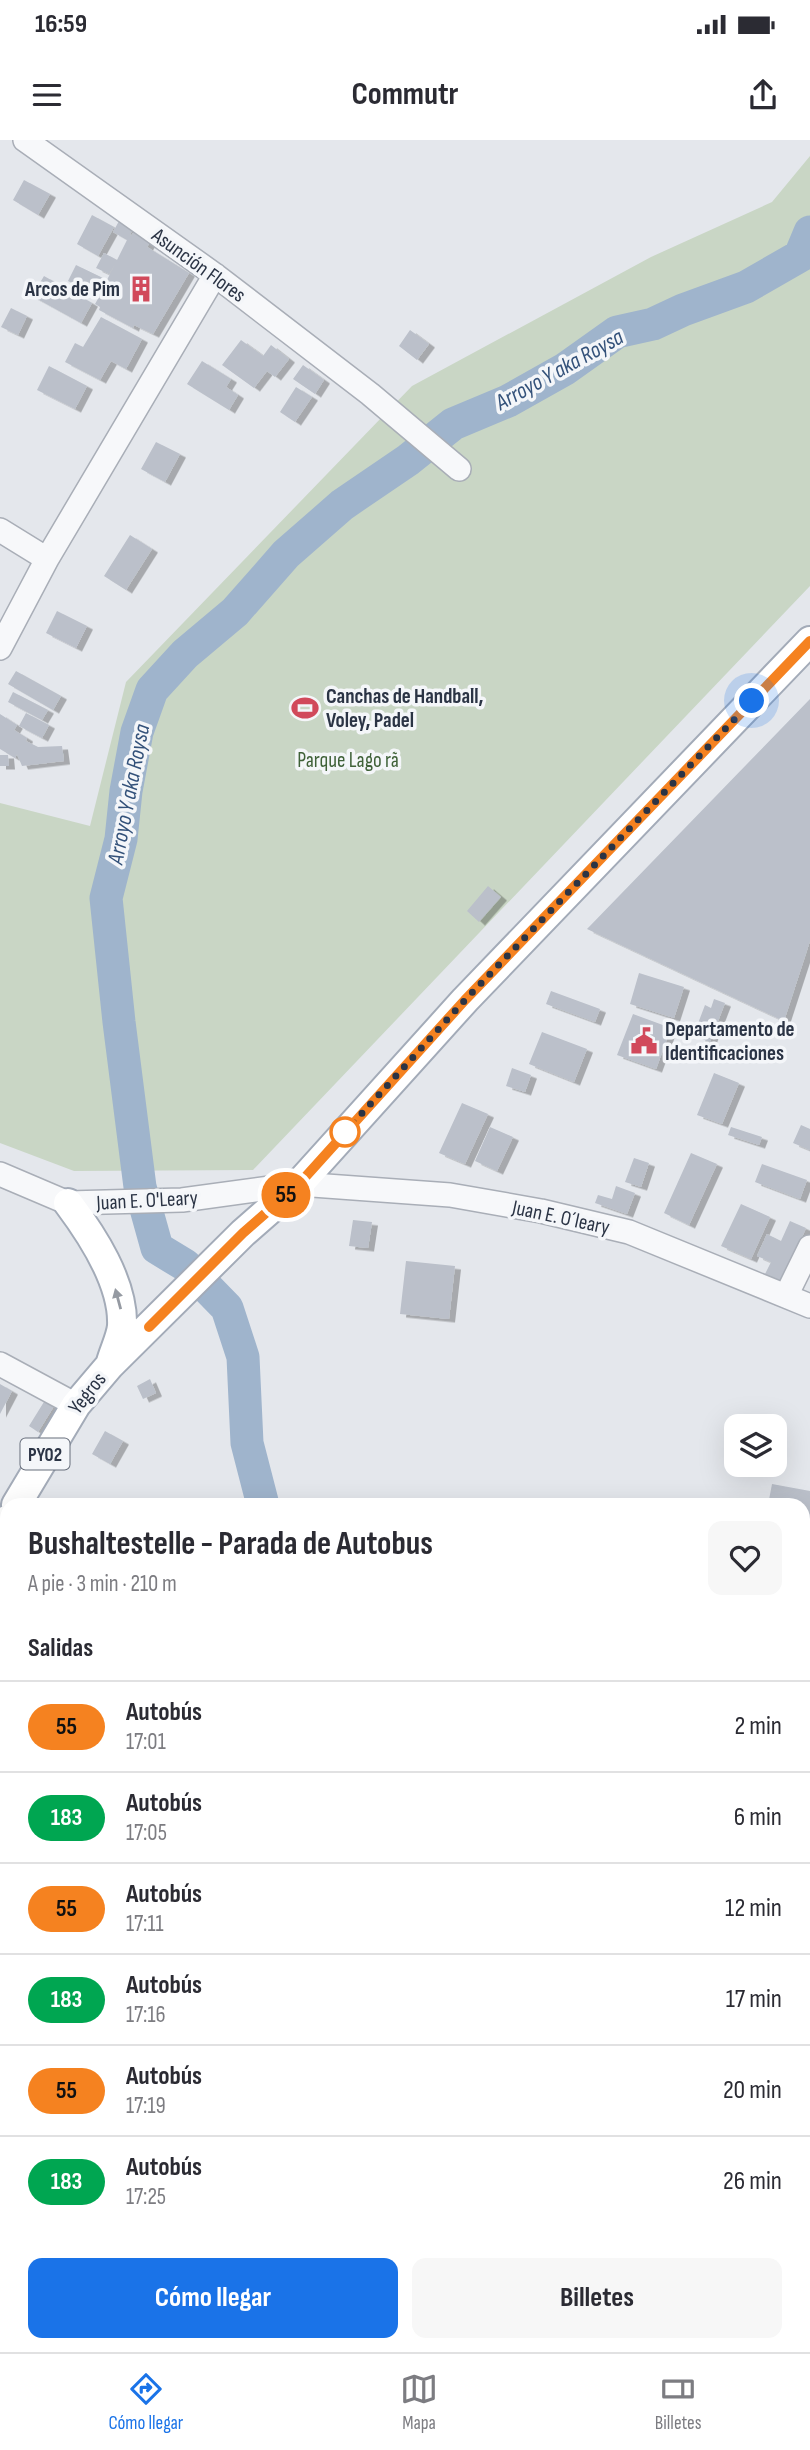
<!DOCTYPE html>
<html lang="es">
<meta charset="utf-8">
<style>
body{margin:0;font-family:"Sofia Sans Condensed",sans-serif;background:#f7f7f7;color:#2b2b33;height:100vh;display:flex;flex-direction:column;font-size:26px;white-space:nowrap}
*{box-sizing:border-box;margin:0}
p{font-size:23px;color:#7c7c81}
.icon{flex:none;width:38px;height:38px;fill:none;stroke:currentColor;stroke-width:2;stroke-linecap:round;stroke-linejoin:round}
.map{position:relative;flex:1;overflow:hidden}
.side{position:absolute;left:0px;top:1358px;width:810px;height:854px;display:flex;flex-direction:column;background:#fff;border-radius:21px 21px 0 0;box-shadow:0 7px 28px #0002}
.side>*{flex:none}
.badge{padding:0 14px;border-radius:23px;font-size:24px;line-height:46px}
.fabs{position:absolute;left:724px;top:1274px;display:grid;gap:14px}
.fabs a{display:grid;place-items:center;width:63px;height:63px;border-radius:14px;background:#fff;box-shadow:0 7px 28px #0002;font-size:35px}
.you{position:absolute;width:35px;height:35px;margin:-18px;border:5px solid #fff;border-radius:50%;background:#1a73e8;box-shadow:0 0 0 10px #1a73e833}
.map>.badge{position:absolute;translate:-50% -50%;box-shadow:0 0 0 4px #fff}
h2{padding:0 28px;font-size:26px;line-height:63px}
.round{display:grid;place-items:center;flex:none;width:74px;height:74px;border-radius:14px;background:#f7f7f7}
.head{display:flex;align-items:center;justify-content:space-between;height:119px;padding:0 28px}
h1{font-size:33px;font-weight:700;line-height:52px}
.action{display:flex;gap:14px;margin-top:auto;padding:14px 28px}
.action a{flex:1;height:80px;border-radius:14px;background:#1a73e8;color:#fff;font-size:28px;font-weight:700;line-height:80px;text-align:center}
.action a+a{background:#f7f7f7;color:#2b2b33}
ul{padding:0;list-style:none}
li{display:flex;align-items:center;gap:21px;height:91px;padding:0 28px;border-top:2px solid #e1e1e2}
li div{flex:1}
li b{display:block;font-size:26px}
li em{font-style:normal}
li .badge{min-width:77px;font-weight:700;text-align:center}
.status{display:flex;justify-content:space-between;align-items:center;height:49px;padding:0 35px;background:#fff;direction:ltr}
.status svg{height:19px;fill:currentColor}
header{display:flex;justify-content:space-between;align-items:center;height:91px;padding:0 28px;background:#fff;font-size:32px;font-weight:700}
.tab-bar{display:flex;justify-content:space-around;align-items:center;height:98px;border-top:2px solid #e1e1e2;background:#fff;font-size:19px;color:#7c7c81}
.tab-bar a{display:grid;justify-items:center;gap:4px}
.tab-bar .current{color:#1a73e8}
.map>svg:first-child{display:block}
.green{fill:#c9d6c5}
.lines{fill:none;stroke-linecap:round;stroke-linejoin:round}
.river{stroke:#9fb4cc;stroke-width:33}
.building{fill:#bbc0ca;filter:url(#shadow)}
.minor-casing{stroke:#a9aeb7;stroke-width:26}
.major-casing{stroke:#a3abb8;stroke-width:32}
.minor{stroke:#f7f8fa;stroke-width:23}
.major{stroke:#fff;stroke-width:28}
.oneway{fill:#959aa2}
.line-casing{stroke:#fff;stroke-width:16}
.line{stroke:#f58220;stroke-width:10}
.walk{stroke:#2b3445;stroke-width:7;stroke-dasharray:0 12.6}
.stop-dot{fill:#fff;stroke:#f58220;stroke-width:3.5}
.labels{text-anchor:middle;stroke-width:7;stroke-linejoin:round;paint-order:stroke}
.shield{fill:#f4f6f9;stroke:#676e7b;stroke-width:2}
.shield-label{font-size:19px;font-weight:bold;fill:#2b3445}
.street-label{font-size:21px;fill:#2b3445;stroke:#f4f6f9}
.poi-label{font-size:21px;font-weight:bold;fill:#2b3445;stroke:#f4f6f9;text-anchor:start}
.park-label{font-size:21px;fill:#3f6138;stroke:#f4f6f9}
.water-label{font-size:23px;font-style:italic;fill:#34527a;stroke:#f4f6f9}
</style>
<div class="status"><b>16:59</b><svg viewBox="0 0 49 12"><path d="M0 12V9h3v3zM5 12V6h3v6zM10 12V3h3v9zM15 12V0h3v12zM26 1h20v11H26zM47 4h2v5h-2z"/></svg></div>
<header><svg class="icon" aria-label="menu" viewBox="0 0 24 24"><path d="M4 6h16M4 12h16M4 18h16"/></svg>Commutr<svg class="icon" aria-label="share" viewBox="0 0 24 24"><path d="M12 15V3M7 8l5-5 5 5M5 13v7h14v-7"/></svg></header>
<div class="map">
<svg width="810" height="2212" viewBox="0 0 810 2212">
<defs>
<filter id="shadow"><feDropShadow dx="6" dy="3.5" stdDeviation="0" flood-color="#0004"/></filter>
</defs>
<rect width="100%" height="100%" fill="#e4e7ec"/>
<!-- green -->
<path class="green" d="M 810,16 L 810,446 L 253,1030 L 74,1031 L 0,1003 L 0,663 L 90,686 L 126,542 L 412,246 L 651,117 L 772,62 Z"/>
<g class="lines">
<!-- river -->
<path class="river" d="M 263,1365 L 247,1303 L 243,1217 L 227,1168 L 185,1125 L 157,1108 L 140,1047 L 119,882 L 106,758 L 121,699 L 126,651 L 137,592 L 152,550 L 185,514 L 235,472 L 286,414 L 342,365 L 408,320 L 453,284 L 508,261 L 565,229 L 617,192 L 653,184 L 683,170 L 746,147 L 800,116 L 810,92
M 323,2212 L 329,2205"/>
</g>
<!-- building -->
<path class="building" d="M 24,40 L 50,54 L 38,75 L 13,60 Z
M 92,75 L 114,87 L 98,116 L 77,104 Z
M 119,81 L 133,88 L 130,95 L 131,96 L 133,93 L 150,102 L 147,107 L 189,133 L 153,194 L 134,185 L 133,188 L 99,170 L 100,167 L 95,164 L 99,157 L 68,141 L 76,125 L 107,140 L 115,124 L 109,134 L 96,128 L 104,113 L 117,120 L 127,100 L 113,92 Z
M 44,136 L 92,163 L 81,183 L 32,156 Z
M 11,168 L 27,176 L 18,195 L 1,187 Z
M 101,177 L 142,199 L 126,229 L 111,221 L 100,240 L 65,222 L 75,203 L 83,207 Z
M 410,190 L 429,204 L 417,220 L 399,206 Z
M 241,200 L 263,216 L 271,205 L 289,219 L 275,237 L 267,231 L 254,248 L 222,225 Z
M 202,221 L 231,239 L 226,247 L 238,255 L 229,270 L 187,244 Z
M 303,225 L 324,240 L 315,254 L 293,239 Z
M 49,226 L 87,246 L 75,269 L 37,250 Z
M 296,247 L 312,257 L 295,282 L 280,272 Z
M 156,302 L 180,314 L 165,342 L 141,329 Z
M 130,395 L 152,409 L 126,450 L 104,436 Z
M 57,471 L 87,486 L 76,508 L 46,493 Z
M 16,531 L 61,556 L 53,570 L 8,544 Z
M 13,552 L 48,570 L 42,580 L 8,562 Z
M 810,559 L 810,801 L 784,881 L 587,789 Z
M 26,573 L 49,585 L 42,598 L 19,586 Z
M 0,574 L 17,585 L 14,590 L 27,598 L 26,601 L 38,607 L 62,606 L 64,621 L 22,626 L 17,614 L 15,618 L 0,609 Z
M 0,615 L 8,615 L 9,626 L 0,626 Z
M 488,746 L 501,757 L 479,782 L 467,771 Z
M 639,833 L 684,847 L 674,878 L 630,864 Z
M 551,851 L 600,869 L 595,882 L 546,864 Z
M 714,859 L 725,863 L 710,902 L 699,898 L 703,889 L 697,886 L 705,865 L 711,868 Z
M 633,874 L 671,888 L 656,929 L 617,915 Z
M 542,892 L 587,909 L 574,942 L 529,924 Z
M 512,928 L 531,935 L 525,952 L 506,946 Z
M 714,933 L 739,943 L 722,984 L 697,975 Z
M 462,963 L 488,974 L 465,1024 L 439,1013 Z
M 801,985 L 810,989 L 810,1010 L 793,1003 Z
M 490,987 L 513,997 L 497,1031 L 475,1021 Z
M 731,987 L 762,997 L 759,1005 L 728,995 Z
M 691,1013 L 717,1024 L 689,1085 L 664,1073 Z
M 634,1018 L 649,1023 L 641,1047 L 625,1042 Z
M 762,1024 L 807,1040 L 800,1059 L 755,1042 Z
M 616,1046 L 635,1053 L 627,1074 L 595,1063 L 598,1055 L 612,1059 Z
M 741,1064 L 770,1077 L 751,1119 L 721,1106 Z
M 353,1080 L 372,1082 L 368,1108 L 349,1106 Z
M 790,1081 L 806,1088 L 782,1142 L 765,1134 L 771,1122 L 757,1116 L 767,1094 L 781,1101 Z
M 406,1121 L 455,1126 L 449,1179 L 400,1174 Z
M 150,1239 L 156,1253 L 143,1259 L 137,1246 Z
M 0,1244 L 12,1251 L 0,1274 Z
M 47,1257 L 56,1263 L 38,1292 L 29,1286 Z
M 105,1291 L 123,1301 L 110,1324 L 92,1314 Z
M 772,1344 L 810,1351 L 810,1387 L 803,1386 L 803,1365 L 768,1365 Z
M 0,1606 L 7,1611 L 7,1662 L 0,1673 Z
M 0,1967 L 7,1971 L 7,1987 L 0,2000 Z
M 803,1986 L 810,1986 L 810,2033 L 803,2033 Z
M 810,2168 L 810,2210 L 808,2211 L 803,2200 L 803,2171 Z
M 46,2205 L 75,2205 L 70,2212 L 41,2212 Z
M 664,2205 L 678,2205 L 680,2212 L 658,2212 L 657,2207 Z
M 697,2205 L 713,2205 L 715,2212 L 688,2212 L 687,2208 Z
M 717,2205 L 757,2205 L 759,2212 L 719,2212 Z"/>
<g class="lines">
<!-- minor casing -->
<g class="minor-casing">
<path id="minor" d="M 25,0 L 215,135 L 370,254 L 459,329
M 0,390 L 47,419
M 0,508 L 47,419 L 215,135
M 0,1034 L 68,1063 L 182,1060 L 299,1044 L 450,1055 L 541,1071 L 629,1092 L 810,1166
M 786,1156 L 810,1107
M 0,1224 L 76,1265
M 0,1704 L 7,1709
M 803,1908 L 810,1905
M 0,2047 L 7,2034
M 565,2205 L 566,2212"/>
</g>
<!-- major casing -->
<g class="major-casing">
<path id="major" d="M 68,1063 C 92,1095 124,1143 122,1186 C 121,1197 114,1211 111,1222
M 16,1365 L 76,1265 L 110,1225 L 243,1093 L 299,1044 L 465,860 L 810,501
M 0,1392 L 7,1380"/>
</g>
<!-- minor -->
<use href="#minor" class="minor"/>
<!-- major -->
<use href="#major" class="major"/>
</g>
<!-- one-way arrows -->
<defs><path id="oneway-solid" d="M-6-.8H1V-3.2L6.5 0L1 3.2V.8H-6Z" transform="scale(1.75)"/></defs>
<use class="oneway" href="#oneway-solid" transform="translate(118 1159) rotate(-105)"/>
<g class="lines">
<!-- line casing -->
<g class="line-casing">
<path id="line" d="M 149,1187 L 243,1093 L 299,1044 L 465,860 L 810,501"/>
</g>
<!-- line -->
<use href="#line" class="line"/>
<!-- walk -->
<path class="walk" d="M 345,992 L 465,860 L 752,561"/>
</g>
<!-- icons -->
<defs>
<g id="building-bare" transform="scale(2.1)"><path d="M-4-6H4V6H1V3H-1V6H-4ZM-2.5-4.3h1.7v1.8h-1.7ZM.8-4.3h1.7v1.8H.8ZM-2.5-1h1.7V.8h-1.7ZM.8-1h1.7V.8H.8Z" fill="#d1495b" stroke="#f4f6f9" stroke-width="2.5" paint-order="stroke"/></g>
<g id="stadium-bare" transform="scale(2.1)"><path d="M0-5a6.5 5 0 1 0 0 10a6.5 5 0 1 0 0-10ZM-3.5-1.8h7v3.6h-7Z" fill="#d1495b" stroke="#f4f6f9" stroke-width="2.5" paint-order="stroke"/></g>
<g id="civic-bare" transform="scale(2.1)"><path d="M-.6-6.5H3V-4.5H.6V-3L4-1V1h2V6H-6V1h2V-1L-.6-3ZM-1.2 2.5V6h2.4V2.5Z" fill="#d1495b" stroke="#f4f6f9" stroke-width="2.5" paint-order="stroke"/></g>
</defs>
<g fill-rule="evenodd">
<use href="#building-bare" x="141" y="149"/>
<use href="#stadium-bare" x="305" y="568"/>
<use href="#civic-bare" x="644" y="901"/>
</g>
<!-- markers -->
<circle class="stop-dot" cx="345" cy="992" r="14"/>
<g class="labels">
<!-- shield labels -->
<rect class="shield" x="20.5" y="1298.5" width="49" height="31" rx="5"/>
<g class="shield-label">
<text x="45" y="1321">PY02</text>
</g>
<!-- street labels -->
<g class="street-label">
<text transform="translate(199 125) rotate(36)" y="7">Asunción Flores</text>
<text transform="translate(147 1060) rotate(-3)" y="7">Juan E. O'Leary</text>
<text transform="translate(561 1077) rotate(12)" y="7">Juan E. O´leary</text>
<text transform="translate(87 1253) rotate(-52)" y="7">Yegros</text>
</g>
<!-- poi labels -->
<g class="poi-label">
<text x="120" y="156" text-anchor="end">Arcos de Pim</text>
<text x="326" y="563">Canchas de Handball,<tspan x="326" dy="24">Voley, Padel</tspan></text>
<text x="665" y="896">Departamento de<tspan x="665" dy="24">Identificaciones</tspan></text>
</g>
<!-- park labels -->
<g class="park-label">
<text x="348" y="627">Parque Lago rã</text>
</g>
<!-- water labels -->
<g class="water-label">
<text transform="translate(559 229) rotate(-29)" y="8">Arroyo Y aka Roysa</text>
<text transform="translate(128 654) rotate(-79)" y="8">Arroyo Y aka Roysa</text>
</g>
</g>
</svg>
<div class="fabs">
<a><svg class="icon" aria-label="layers" viewBox="0 0 24 24"><path d="M12 4l9 5-9 5-9-5zM3 14l9 5 9-5"/></svg></a>
</div>
<div class="you" style="left:752px;top:561px"></div>
<b class="badge" style="left:286px;top:1055px;background:#f58220;color:#111">55</b>
<section class="side">
<div class="head"><div><h1>Bushaltestelle - Parada de Autobus</h1><p>A pie · 3 min · 210 m</p></div><a class="round"><svg class="icon" aria-label="heart" viewBox="0 0 24 24"><path d="M12 20l-8-8c-3-5 5-10 8-4 3-6 11-1 8 4z"/></svg></a></div>
<h2>Salidas</h2>
<ul>
<li><span class="badge" style="background:#f58220;color:#111">55</span><div><b>Autobús</b><p>17:01</p></div><em>2 min</em></li>
<li><span class="badge" style="background:#00a651;color:#fff">183</span><div><b>Autobús</b><p>17:05</p></div><em>6 min</em></li>
<li><span class="badge" style="background:#f58220;color:#111">55</span><div><b>Autobús</b><p>17:11</p></div><em>12 min</em></li>
<li><span class="badge" style="background:#00a651;color:#fff">183</span><div><b>Autobús</b><p>17:16</p></div><em>17 min</em></li>
<li><span class="badge" style="background:#f58220;color:#111">55</span><div><b>Autobús</b><p>17:19</p></div><em>20 min</em></li>
<li><span class="badge" style="background:#00a651;color:#fff">183</span><div><b>Autobús</b><p>17:25</p></div><em>26 min</em></li>
</ul>
<div class="action"><a>Cómo llegar</a><a>Billetes</a></div>
</section>
</div>
<nav class="tab-bar">
<a class="current"><svg class="icon" aria-label="directions" viewBox="0 0 24 24"><path d="M12 3l9 9-9 9-9-9zM9 14v-3h6M13 9l2 2-2 2"/></svg>Cómo llegar</a>
<a><svg class="icon" aria-label="map" viewBox="0 0 24 24"><path d="M3 6l6-2 6 2 6-2v14l-6 2-6-2-6 2zM9 4v14M15 6v14"/></svg>Mapa</a>
<a><svg class="icon" aria-label="tickets" viewBox="0 0 24 24"><path d="M3 7h18v10H3zM15 7v10"/></svg>Billetes</a>
</nav>
